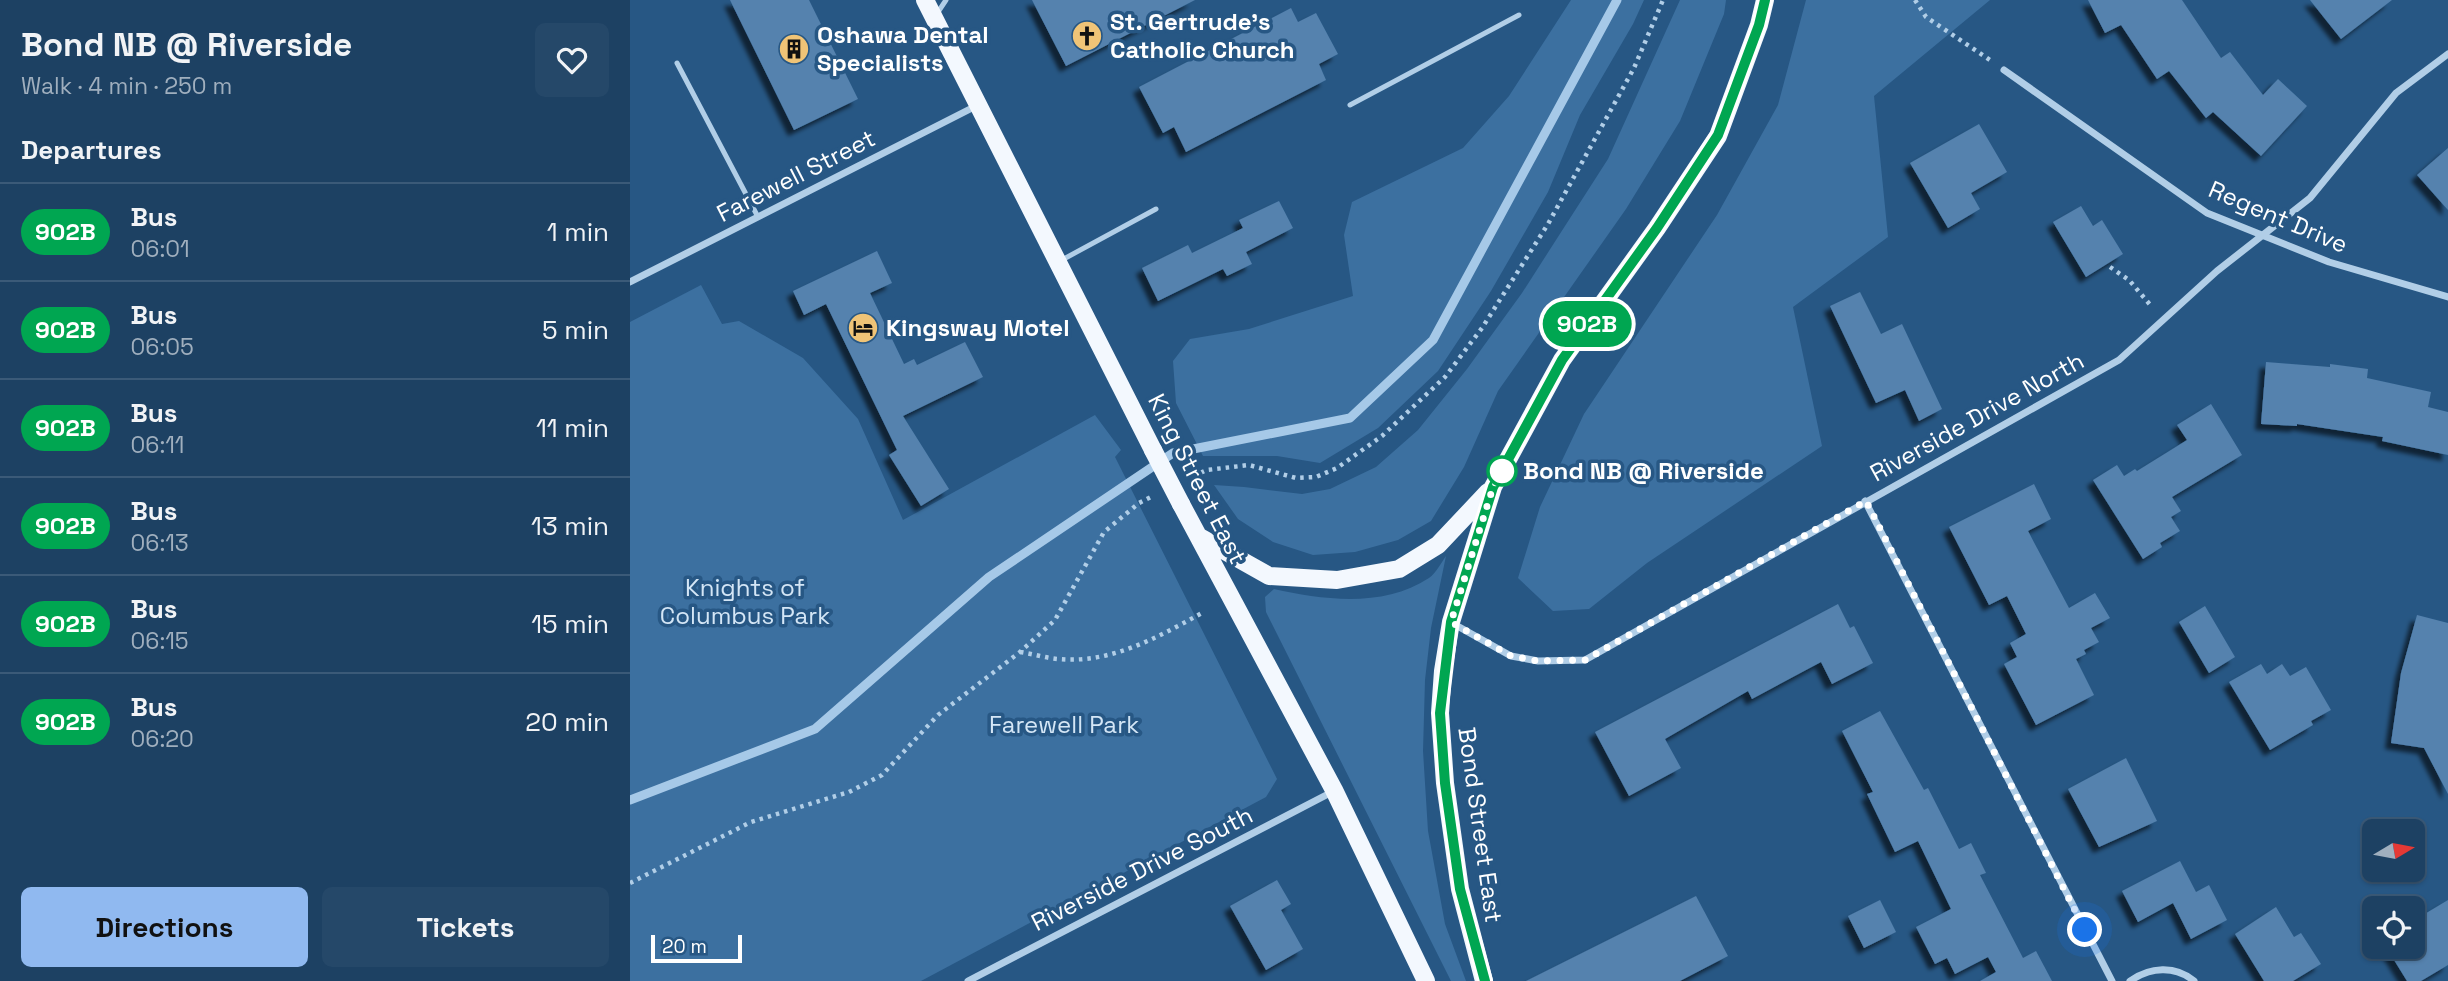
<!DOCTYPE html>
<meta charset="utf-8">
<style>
body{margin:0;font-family:"Space Grotesk",sans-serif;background:#254869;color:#f1f3f6;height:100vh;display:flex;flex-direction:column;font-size:26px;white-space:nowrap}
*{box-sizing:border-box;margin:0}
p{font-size:23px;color:#a0afbe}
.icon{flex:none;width:38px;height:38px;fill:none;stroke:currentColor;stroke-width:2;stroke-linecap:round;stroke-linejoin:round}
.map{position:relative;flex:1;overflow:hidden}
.sheet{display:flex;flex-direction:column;background:#1d4163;width:630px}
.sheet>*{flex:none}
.badge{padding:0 14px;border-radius:23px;font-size:24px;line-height:46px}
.needle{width:46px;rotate:80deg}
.fabs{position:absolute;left:1732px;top:819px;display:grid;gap:14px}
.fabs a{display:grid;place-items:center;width:63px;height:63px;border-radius:10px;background:#1d4163;box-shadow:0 2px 5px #0004,0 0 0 2px #3b5a78;font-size:35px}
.scale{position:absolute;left:21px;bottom:18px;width:91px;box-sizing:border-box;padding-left:7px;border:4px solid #fff;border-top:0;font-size:19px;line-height:24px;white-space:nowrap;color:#fff;-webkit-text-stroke:5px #275784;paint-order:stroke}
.you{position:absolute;width:35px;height:35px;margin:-18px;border:5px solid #fff;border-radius:50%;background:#1a73e8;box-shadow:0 0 0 10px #1a73e833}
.map>.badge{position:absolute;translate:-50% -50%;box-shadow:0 0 0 4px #fff}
h2{padding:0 21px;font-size:26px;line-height:63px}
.round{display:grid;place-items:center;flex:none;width:74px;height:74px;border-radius:10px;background:#254869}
.headline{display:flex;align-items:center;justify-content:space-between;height:119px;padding:0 21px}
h1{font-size:33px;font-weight:800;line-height:52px}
.button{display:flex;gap:14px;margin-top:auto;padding:14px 21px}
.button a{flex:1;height:80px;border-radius:10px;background:#90b9f0;color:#111;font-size:28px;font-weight:800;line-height:80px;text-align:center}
.button a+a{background:#254869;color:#f1f3f6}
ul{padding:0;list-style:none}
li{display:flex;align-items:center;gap:21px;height:98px;padding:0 21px;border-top:2px solid #3b5a78}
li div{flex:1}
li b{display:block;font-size:26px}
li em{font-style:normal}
li .badge{min-width:77px;font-weight:700;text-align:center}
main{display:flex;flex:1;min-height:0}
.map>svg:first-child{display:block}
.green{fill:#3c70a0}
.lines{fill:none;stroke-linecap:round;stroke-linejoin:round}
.stream{stroke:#a6c9e8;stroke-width:9}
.building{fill:#5482ae;filter:url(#shadow)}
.path{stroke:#b1cee7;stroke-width:4.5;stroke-dasharray:3.5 5;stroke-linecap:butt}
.service{stroke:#b1cee7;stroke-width:5}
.minor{stroke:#b1cee7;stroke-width:7}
.primary{stroke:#f3f8fe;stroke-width:18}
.primary-bridge{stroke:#f3f8fe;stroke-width:18}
.line-casing{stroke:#fff;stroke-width:16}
.line{stroke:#00a651;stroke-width:10}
.walk{stroke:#fff;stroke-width:7;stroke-dasharray:0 12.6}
.stop-dot{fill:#fff;stroke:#00a651;stroke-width:3.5}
.labels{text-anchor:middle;stroke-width:7;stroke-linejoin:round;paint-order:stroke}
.poi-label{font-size:24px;font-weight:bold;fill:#fff;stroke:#275784;text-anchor:start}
.street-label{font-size:24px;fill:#fff;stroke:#275784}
.stop-label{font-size:24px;font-weight:bold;fill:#fff;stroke:#275784;text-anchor:start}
.park-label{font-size:24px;fill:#d4e6f6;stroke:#275784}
</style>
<main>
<section class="sheet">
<div class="headline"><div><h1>Bond NB @ Riverside</h1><p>Walk · 4 min · 250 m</p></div><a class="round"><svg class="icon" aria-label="heart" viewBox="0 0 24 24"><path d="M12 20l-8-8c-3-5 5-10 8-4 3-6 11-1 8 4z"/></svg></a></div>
<h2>Departures</h2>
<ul>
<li><span class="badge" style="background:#00a651;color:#fff">902B</span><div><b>Bus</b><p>06:01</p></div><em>1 min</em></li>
<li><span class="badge" style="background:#00a651;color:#fff">902B</span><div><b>Bus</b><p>06:05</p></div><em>5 min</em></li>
<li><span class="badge" style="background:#00a651;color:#fff">902B</span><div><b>Bus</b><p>06:11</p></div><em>11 min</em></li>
<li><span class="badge" style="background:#00a651;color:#fff">902B</span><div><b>Bus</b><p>06:13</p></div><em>13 min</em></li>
<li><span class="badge" style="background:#00a651;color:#fff">902B</span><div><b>Bus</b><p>06:15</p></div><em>15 min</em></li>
<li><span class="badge" style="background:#00a651;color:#fff">902B</span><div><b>Bus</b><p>06:20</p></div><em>20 min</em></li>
</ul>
<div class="button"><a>Directions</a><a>Tickets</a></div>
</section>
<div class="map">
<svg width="1818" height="981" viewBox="0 0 1818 981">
<defs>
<filter id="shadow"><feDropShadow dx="-6" dy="6" stdDeviation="2" flood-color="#0009"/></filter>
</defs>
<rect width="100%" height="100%" fill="#275784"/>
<!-- green -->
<path class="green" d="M 941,0 L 1014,0 L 1003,24 L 950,115 L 918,192 L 861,291 L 808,371 L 748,428 L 690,463 L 647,456 L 573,456 L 546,403 L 543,361 L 560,339 L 619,329 L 723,296 L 714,235 L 722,202 L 833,148 L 879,96 Z
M 1050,0 L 1096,0 L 1094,14 L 1050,121 L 996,209 L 868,391 L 834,467 L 801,521 L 768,540 L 725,552 L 683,555 L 643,542 L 608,519 L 584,485 L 614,487 L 672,494 L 700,489 L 746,467 L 788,430 L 837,369 L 892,293 L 978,159 Z
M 1176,0 L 1360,0 L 1244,96 L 1258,237 L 1163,307 L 1192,446 L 1017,563 L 959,609 L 923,611 L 888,578 L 910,507 L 954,414 L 1087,215 L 1148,105 Z
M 71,285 L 92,324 L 109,321 L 173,358 L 228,419 L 273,520 L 465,415 L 491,450 L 485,457 L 647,779 L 636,797 L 291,981 L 0,981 L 0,322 Z
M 816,556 L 801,628 L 795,680 L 793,751 L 798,831 L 815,924 L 836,981 L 821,981 L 636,612 L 635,597 L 644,589 C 693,600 754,608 799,578 C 806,573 811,563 816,556 Z"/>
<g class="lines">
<!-- stream -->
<path class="stream" d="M 0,800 L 185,729 L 359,577 L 543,453 L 720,418 L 803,340 L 987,0"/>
</g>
<!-- building -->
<path class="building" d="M 100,0 L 179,0 L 228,99 L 164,130 Z
M 402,0 L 565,0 L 436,66 Z
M 1458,0 L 1552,0 L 1591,58 L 1600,52 L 1633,95 L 1648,79 L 1677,106 L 1631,156 L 1583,112 L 1576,118 L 1539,71 L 1527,79 L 1491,25 L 1475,33 Z
M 1680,0 L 1762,0 L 1711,39 Z
M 661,8 L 668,22 L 686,13 L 708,54 L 689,64 L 696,80 L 556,152 L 544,127 L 533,133 L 509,87 Z
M 1349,124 L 1377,172 L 1341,193 L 1350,209 L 1318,228 L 1280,163 Z
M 1818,148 L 1818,210 L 1787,175 Z
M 649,201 L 663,228 L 616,252 L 622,264 L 597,276 L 593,269 L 528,301 L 512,268 L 558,245 L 562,253 L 613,228 L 609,220 Z
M 1451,206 L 1463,226 L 1472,220 L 1493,254 L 1456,277 L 1423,222 Z
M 247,251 L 262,283 L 240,293 L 274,364 L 284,359 L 287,365 L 335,342 L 353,377 L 273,416 L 319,489 L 291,506 L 259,455 L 267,450 L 196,304 L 174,315 L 163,291 Z
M 1230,292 L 1251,334 L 1272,324 L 1312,409 L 1289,421 L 1275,390 L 1246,403 L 1200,306 Z
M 1636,362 L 1700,367 L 1700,364 L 1738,369 L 1737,378 L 1801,392 L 1798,407 L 1818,412 L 1818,455 L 1752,441 L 1753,437 L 1667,424 L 1667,426 L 1631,424 Z
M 1581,404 L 1612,455 L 1542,497 L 1551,511 L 1541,517 L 1550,531 L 1530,543 L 1532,547 L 1513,559 L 1463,480 L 1487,465 L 1494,476 L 1505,469 L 1507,471 L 1557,440 L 1547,425 Z
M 1404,484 L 1421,519 L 1398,531 L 1439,608 L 1465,593 L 1480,618 L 1461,628 L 1469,642 L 1454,650 L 1456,654 L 1446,659 L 1464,695 L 1406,725 L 1374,664 L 1387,657 L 1380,643 L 1396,634 L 1377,596 L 1359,605 L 1319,527 Z
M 1208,604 L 1220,628 L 1224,626 L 1243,663 L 1202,684 L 1191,662 L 1122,699 L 1118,691 L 1035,739 L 1051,768 L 999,796 L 965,732 Z
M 1575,606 L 1605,657 L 1579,673 L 1549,622 Z
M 1787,615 L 1818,623 L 1818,794 L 1794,748 L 1761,743 L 1771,673 Z
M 1631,664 L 1637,674 L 1652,664 L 1660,676 L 1676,667 L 1701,710 L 1681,721 L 1683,725 L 1640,750 L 1599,682 Z
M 1250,711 L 1294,790 L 1298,788 L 1329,849 L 1341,843 L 1356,873 L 1350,875 L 1393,958 L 1406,951 L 1422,981 L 1350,981 L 1366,972 L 1358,957 L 1325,974 L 1317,958 L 1305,964 L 1286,927 L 1321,909 L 1288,841 L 1265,852 L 1237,794 L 1243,792 L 1212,731 Z
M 1496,758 L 1527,821 L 1469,847 L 1438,789 Z
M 1550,861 L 1566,892 L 1579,885 L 1597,920 L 1561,939 L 1543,903 L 1508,922 L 1492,891 Z
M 647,880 L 661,904 L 651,910 L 673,949 L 636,970 L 600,906 Z
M 1066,896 L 1098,956 L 1050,981 L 896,981 Z
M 1250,900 L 1266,932 L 1234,948 L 1218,916 Z
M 1818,900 L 1818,965 L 1791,981 L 1777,981 L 1756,947 L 1783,947 L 1783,921 Z
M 1646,907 L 1664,937 L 1671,933 L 1691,964 L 1663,981 L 1634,981 L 1605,934 Z"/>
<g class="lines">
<!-- path -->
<path class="path" d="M 1285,0 L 1296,17 L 1360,60
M 1480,267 L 1499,280 L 1522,307
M 563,476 L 577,470 L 619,465 L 666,478 L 686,477 L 707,468 L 752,436 L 815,377 L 852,328 L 918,224 L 1004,68 L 1033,0
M 390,652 C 403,654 416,658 428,659 C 481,664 528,637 572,613
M 0,883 L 121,822 L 219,792 L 252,775 L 308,715 L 390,652 L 425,620 L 474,532 L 509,503 L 521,497"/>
<!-- service -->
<path class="service" d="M 306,15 L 316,0
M 47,63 L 128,217
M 720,105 L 889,15
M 430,261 L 526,209"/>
<!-- minor -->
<path class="minor" d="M 1374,70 L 1577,213 L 1699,262 L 1818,297
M 0,282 L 348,105
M 1235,501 L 1482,981
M 822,623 L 881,656 L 908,661 L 955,660 L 1489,360 L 1587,271 L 1680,198 L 1766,93 L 1818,54
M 338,981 L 704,791
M 1500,981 C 1520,967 1545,965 1564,981"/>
<!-- primary -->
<path class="primary" d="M 295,0 L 523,450
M 551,504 L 704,790 L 796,981
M 568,536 L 639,576 L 707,580 L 769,569 L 808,545 L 858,492
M 854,981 L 830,889 L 815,783 L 810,713 L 813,671 L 821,622 L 863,487 L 932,360 L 1027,228 L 1088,136 L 1129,25 L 1135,0"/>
<!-- primary-bridge -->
<path class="primary-bridge" d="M 523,450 L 551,504"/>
</g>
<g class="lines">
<!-- line casing -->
<g class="line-casing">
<path id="line" d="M 855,981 L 830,889 L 815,783 L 810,713 L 821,622 L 863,487 L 932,360 L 1027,228 L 1088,135 L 1129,25 L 1135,0"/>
</g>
<!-- line -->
<use href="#line" class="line"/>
<!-- walk -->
<path class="walk" d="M 872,471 L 875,466 L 863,487 L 821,622 L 881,656 L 908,661 L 955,660 L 1236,501 L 1455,930"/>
</g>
<!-- icons -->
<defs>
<g id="church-disc" transform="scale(1.575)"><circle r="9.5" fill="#f0c477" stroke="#275784"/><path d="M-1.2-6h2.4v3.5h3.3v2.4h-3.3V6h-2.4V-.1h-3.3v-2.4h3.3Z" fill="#111"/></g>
<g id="building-disc" transform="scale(1.575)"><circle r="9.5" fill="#f0c477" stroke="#275784"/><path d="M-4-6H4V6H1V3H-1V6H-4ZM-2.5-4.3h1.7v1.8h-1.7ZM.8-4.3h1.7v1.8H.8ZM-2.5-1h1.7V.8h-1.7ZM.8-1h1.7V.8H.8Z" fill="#111"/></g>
<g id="hotel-disc" transform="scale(1.575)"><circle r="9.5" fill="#f0c477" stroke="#275784"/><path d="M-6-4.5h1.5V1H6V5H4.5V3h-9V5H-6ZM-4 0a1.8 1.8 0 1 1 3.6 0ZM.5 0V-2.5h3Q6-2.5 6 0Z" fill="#111"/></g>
</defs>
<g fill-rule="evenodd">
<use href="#church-disc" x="457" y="36"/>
<use href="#building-disc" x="164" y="49"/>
<use href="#hotel-disc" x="233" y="328"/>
</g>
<!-- markers -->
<circle class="stop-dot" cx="872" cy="471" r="14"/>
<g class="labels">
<!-- poi labels -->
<g class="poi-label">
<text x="480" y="30">St. Gertrude's<tspan x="480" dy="28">Catholic Church</tspan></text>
<text x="187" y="43">Oshawa Dental<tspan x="187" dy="28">Specialists</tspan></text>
<text x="256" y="336">Kingsway Motel</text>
</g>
<!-- street labels -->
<g class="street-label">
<text transform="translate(166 176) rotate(-27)" y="8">Farewell Street</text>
<text transform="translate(1648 217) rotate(23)" y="8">Regent Drive</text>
<text transform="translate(1347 417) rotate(-29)" y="8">Riverside Drive North</text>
<text transform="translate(567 479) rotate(63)" y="8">King Street East</text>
<text transform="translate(850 825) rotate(82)" y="8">Bond Street East</text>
<text transform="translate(512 869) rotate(-27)" y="8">Riverside Drive South</text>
</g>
<!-- stop labels -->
<g class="stop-label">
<text x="893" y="479">Bond NB @ Riverside</text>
</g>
<!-- park labels -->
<g class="park-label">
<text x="115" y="596">Knights of<tspan x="115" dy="28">Columbus Park</tspan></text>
<text x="434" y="733">Farewell Park</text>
</g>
</g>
</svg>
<div class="fabs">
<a><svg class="needle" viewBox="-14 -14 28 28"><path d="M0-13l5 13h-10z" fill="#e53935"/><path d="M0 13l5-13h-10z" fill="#a0afbe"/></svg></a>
<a><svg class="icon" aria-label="locate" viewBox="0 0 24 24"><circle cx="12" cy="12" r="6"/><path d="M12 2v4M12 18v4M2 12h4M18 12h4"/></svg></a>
</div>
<div class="scale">20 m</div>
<div class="you" style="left:1455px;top:930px"></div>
<b class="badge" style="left:957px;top:324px;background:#00a651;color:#fff">902B</b>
</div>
</main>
